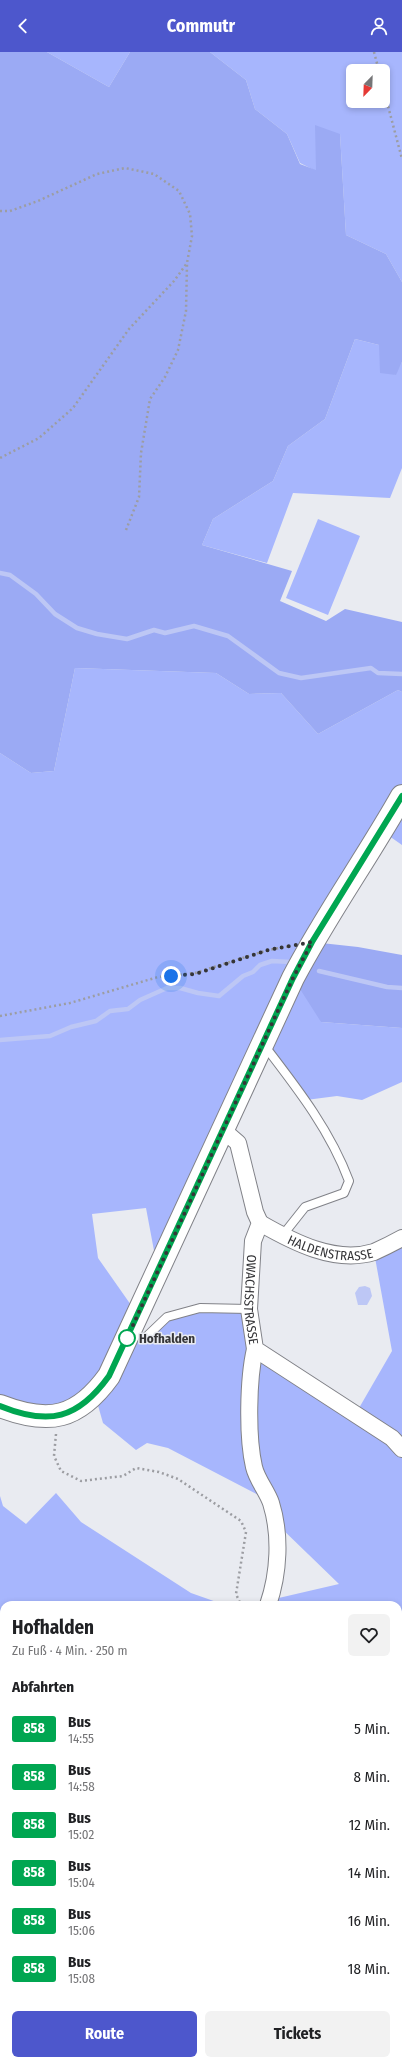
<!DOCTYPE html>
<html lang="de">
<meta charset="utf-8">
<style>
body{margin:0;font-family:"Fira Sans Condensed",sans-serif;background:#f2f2f2;color:#202124;height:100vh;display:flex;flex-direction:column;font-size:15px;white-space:nowrap}
*{box-sizing:border-box;margin:0}
p{font-size:13px;color:#757577}
.icon{flex:none;width:22px;height:22px;fill:none;stroke:currentColor;stroke-width:2;stroke-linecap:round;stroke-linejoin:round}
.map{position:relative;flex:1;overflow:hidden}
.panel{position:absolute;left:0px;top:1549px;width:402px;height:464px;display:flex;flex-direction:column;background:#fff;border-radius:12px 12px 0 0;box-shadow:0 2px 6px #0003}
.panel>*{flex:none}
.badge{padding:0 8px;border-radius:3px;font-size:14px;line-height:26px}
.needle{width:26px;rotate:203deg}
.controls{position:absolute;left:346px;top:12px;display:grid;gap:8px}
.controls a{display:grid;place-items:center;width:44px;height:44px;border-radius:6px;background:#fff;box-shadow:0 2px 6px #0003;font-size:20px}
.you{position:absolute;width:20px;height:20px;margin:-10px;border:3px solid #fff;border-radius:50%;background:#1a73e8;box-shadow:0 0 0 6px #1a73e833}
.map>.badge{position:absolute;translate:-50% -50%;box-shadow:0 0 0 2px #fff}
h2{padding:0 12px;font-size:15px;line-height:36px}
.round{display:grid;place-items:center;flex:none;width:42px;height:42px;border-radius:6px;background:#f2f2f2}
.headline{display:flex;align-items:center;justify-content:space-between;height:68px;padding:0 12px}
h1{font-size:19px;font-weight:700;line-height:30px}
.button{display:flex;gap:8px;margin-top:auto;padding:8px 12px}
.button a{flex:1;height:46px;border-radius:6px;background:#4d57cc;color:#fff;font-size:16px;font-weight:700;line-height:46px;text-align:center}
.button a+a{background:#f2f2f2;color:#202124}
ul{padding:0;list-style:none}
li{display:flex;align-items:center;gap:12px;height:48px;padding:0 12px}
li div{flex:1}
li b{display:block;font-size:15px}
li em{font-style:normal}
li .badge{min-width:44px;font-weight:700;text-align:center}
header{display:flex;justify-content:space-between;align-items:center;height:52px;padding:0 12px;background:#4d57cc;color:#fff;font-size:18px;font-weight:700}
.map>svg:first-child{display:block}
.green{fill:#a7b6fd;fill-rule:evenodd}
.forest{fill:#9baaf4}
.water{fill:#bdc7f5}
.lines{fill:none;stroke-linecap:round;stroke-linejoin:round}
.stream{stroke:#bdc7f5;stroke-width:4.5}
.lane-casing{stroke:#818288;stroke-width:10}
.street-casing{stroke:#818288;stroke-width:18}
.secondary-casing{stroke:#818288;stroke-width:24}
.path{stroke:#9c9da2;stroke-width:2.5;stroke-dasharray:2 3;stroke-linecap:butt}
.lane{stroke:#fff;stroke-width:8}
.street{stroke:#fff;stroke-width:16}
.secondary{stroke:#fff;stroke-width:22}
.line-casing{stroke:#fff;stroke-width:9}
.line{stroke:#00a651;stroke-width:6}
.walk{stroke:#353538;stroke-width:4;stroke-dasharray:0 7.2}
.stop-dot{fill:#fff;stroke:#00a651;stroke-width:2}
.labels{text-anchor:middle;stroke-width:3;stroke-linejoin:round;paint-order:stroke}
.street-label{font-size:13px;fill:#353538;stroke:#e9ebf1}
.stop-label{font-size:13px;font-weight:bold;fill:#353538;stroke:#e9ebf1;text-anchor:start}
</style>
<header><svg class="icon" aria-label="back" viewBox="0 0 24 24"><path d="M15 5l-7 7 7 7"/></svg>Commutr<svg class="icon" aria-label="person" viewBox="0 0 24 24"><circle cx="12" cy="8" r="4"/><path d="M4 21q1-7 8-7t8 7"/></svg></header>
<div class="map">
<svg width="402" height="2013" viewBox="0 0 402 2013">
<rect width="100%" height="100%" fill="#e9ebf1"/>
<!-- green -->
<path class="green" d="M 47,0 L 130,0 L 109,35 Z
M 210,0 L 402,0 L 402,230 L 386,202 L 346,183 L 340,82 L 316,119 L 300,111 L 287,82 L 255,57 L 246,28 ZM 353,19 L 383,19 L 383,49 L 353,49 Z
M 355,287 L 379,293 L 395,323 L 402,310 L 402,416 L 390,446 L 293,441 L 267,511 L 202,493 L 213,467 L 273,429 L 288,394 L 325,367 Z
M 318,467 L 360,484 L 328,563 L 286,546 Z
M 75,616 L 216,621 L 249,642 L 281,641 L 318,682 L 398,638 L 402,640 L 402,793 L 382,779 L 312,890 L 321,970 L 402,976 L 402,1030 L 362,1048 L 337,1044 L 306,1048 L 263,992 L 158,1220 L 146,1156 L 92,1162 L 98,1206 L 138,1263 L 134,1291 L 145,1286 L 167,1265 L 200,1256 L 249,1257 L 255,1297 L 355,1363 L 392,1299 L 374,1200 L 402,1186 L 402,1908 L 398,1910 L 398,1553 L 268,1553 L 270,1548 L 339,1532 L 277,1472 L 270,1449 L 168,1396 L 147,1391 L 136,1398 L 103,1371 L 95,1343 L 82,1354 L 0,1354 L 0,701 L 31,721 L 54,719 Z
M 56,1441 L 81,1470 L 191,1541 L 225,1553 L 4,1553 L 4,2009 L 382,2009 L 381,2013 L 0,2013 L 0,1444 L 3,1454 L 26,1472 Z"/>
<!-- forest -->
<path class="forest" d="M 0,0 L 47,0 L 109,35 L 130,0 L 210,0 L 246,28 L 255,57 L 287,82 L 300,112 L 316,118 L 315,73 L 340,82 L 346,183 L 386,202 L 402,230 L 402,310 L 396,323 L 380,321 L 379,293 L 355,287 L 325,367 L 288,394 L 273,429 L 213,467 L 202,493 L 292,519 L 280,549 L 326,569 L 345,557 L 402,570 L 402,640 L 398,638 L 318,682 L 281,641 L 249,642 L 216,621 L 75,616 L 54,719 L 31,721 L 0,701 Z
M 312,890 L 358,895 L 402,903 L 402,976 L 321,970 L 293,926 Z
M 402,1908 L 402,2013 L 381,2013 L 382,2009 L 398,2009 L 398,1910 Z"/>
<!-- water -->
<path class="water" d="M 365,1234 L 370,1236 L 372,1244 L 367,1253 L 358,1253 L 355,1241 L 359,1235 Z"/>
<g class="lines">
<!-- stream -->
<path class="stream" d="M 0,521 L 10,523 L 36,542 L 55,562 L 77,576 L 97,582 L 127,587 L 154,578 L 165,581 L 194,574 L 228,584 L 279,621 L 301,626 L 371,616 L 378,621 L 402,622
M 319,919 L 387,935 L 402,936
M 0,988 L 50,984 L 71,975 L 96,969 L 110,959 L 128,957 L 140,948 L 167,936 L 180,936 L 198,941 L 219,944 L 243,924 L 253,920 L 260,913 L 272,909 L 291,910"/>
<!-- lane casing -->
<g class="lane-casing">
<path id="lane" d="M 264,993 C 297,1036 330,1078 349,1129 L 344,1141 L 305,1155 L 282,1184
M 145,1286 L 167,1265 L 200,1256 L 249,1257"/>
</g>
<!-- street casing -->
<g class="street-casing">
<g id="street">
<path id="s1" d="M 223,1078 L 238,1091 L 255,1160 L 260,1171 L 253,1189 L 249,1257 L 255,1297 L 392,1386 L 402,1397"/>
<path id="s2" d="M 260,1171 C 293,1190 335,1212 374,1200 C 383,1196 393,1191 402,1186"/>
<path d="M 255,1297 C 248,1327 247,1385 254,1415 C 257,1428 267,1439 271,1451 C 281,1483 279,1521 268,1553"/>
</g>
</g>
<!-- secondary casing -->
<g class="secondary-casing">
<path id="secondary" d="M 0,1354 C 49,1373 78,1367 109,1324 L 293,926 C 326,863 367,806 402,744"/>
</g>
<!-- path -->
<path class="path" d="M 374,0 L 379,19
M 383,35 L 402,107
M 0,159 L 10,159 L 38,149 L 97,122 L 125,116 L 154,122 L 179,139 L 190,162 L 192,184 L 187,211 L 174,229 L 129,277 L 73,356 L 39,386 L 0,406
M 126,478 L 139,445 L 141,401 L 150,347 L 165,325 L 178,298 L 186,259 L 187,212
M 0,964 L 70,951 L 158,925 L 195,921 L 268,898 L 290,894
M 56,1382 L 54,1404 L 61,1419 L 81,1429 L 123,1424 L 136,1416 L 159,1420 L 178,1427 L 241,1469 L 246,1480 L 236,1542 L 241,1553
M 0,1645 L 4,1643
M 398,1948 L 402,1965
M 171,2013 L 173,2009"/>
<!-- lane -->
<use href="#lane" class="lane"/>
<!-- street -->
<use href="#street" class="street"/>
<!-- secondary -->
<use href="#secondary" class="secondary"/>
</g>
<g class="lines">
<!-- line casing -->
<g class="line-casing">
<path id="line" d="M 0,1354 C 49,1374 78,1367 109,1324 L 293,926 L 312,890 L 402,744"/>
</g>
<!-- line -->
<use href="#line" class="line"/>
<!-- walk -->
<path class="walk" d="M 127,1286 L 293,926 L 312,890 L 268,898 L 195,922 L 171,924"/>
</g>
<!-- markers -->
<circle class="stop-dot" cx="127" cy="1286" r="8"/>
<g class="labels">
<!-- street labels -->
<g class="street-label">
<text dy="5" stroke="none"><textPath href="#s2" startOffset="76">HALDENSTRASSE</textPath></text>
<text dy="5" stroke="none"><textPath href="#s1" startOffset="181">OWACHSSTRASSE</textPath></text>
</g>
<!-- stop labels -->
<g class="stop-label">
<text x="139" y="1291">Hofhalden</text>
</g>
</g>
</svg>
<div class="controls">
<a><svg class="needle" viewBox="-14 -14 28 28"><path d="M0-13l5 13h-10z" fill="#e53935"/><path d="M0 13l5-13h-10z" fill="#757577"/></svg></a>
</div>
<div class="you" style="left:171px;top:924px"></div>
<section class="panel">
<div class="headline"><div><h1>Hofhalden</h1><p>Zu Fuß · 4 Min. · 250 m</p></div><a class="round"><svg class="icon" aria-label="heart" viewBox="0 0 24 24"><path d="M12 20l-8-8c-3-5 5-10 8-4 3-6 11-1 8 4z"/></svg></a></div>
<h2>Abfahrten</h2>
<ul>
<li><span class="badge" style="background:#00a651;color:#fff">858</span><div><b>Bus</b><p>14:55</p></div><em>5 Min.</em></li>
<li><span class="badge" style="background:#00a651;color:#fff">858</span><div><b>Bus</b><p>14:58</p></div><em>8 Min.</em></li>
<li><span class="badge" style="background:#00a651;color:#fff">858</span><div><b>Bus</b><p>15:02</p></div><em>12 Min.</em></li>
<li><span class="badge" style="background:#00a651;color:#fff">858</span><div><b>Bus</b><p>15:04</p></div><em>14 Min.</em></li>
<li><span class="badge" style="background:#00a651;color:#fff">858</span><div><b>Bus</b><p>15:06</p></div><em>16 Min.</em></li>
<li><span class="badge" style="background:#00a651;color:#fff">858</span><div><b>Bus</b><p>15:08</p></div><em>18 Min.</em></li>
</ul>
<div class="button"><a>Route</a><a>Tickets</a></div>
</section>
</div>
